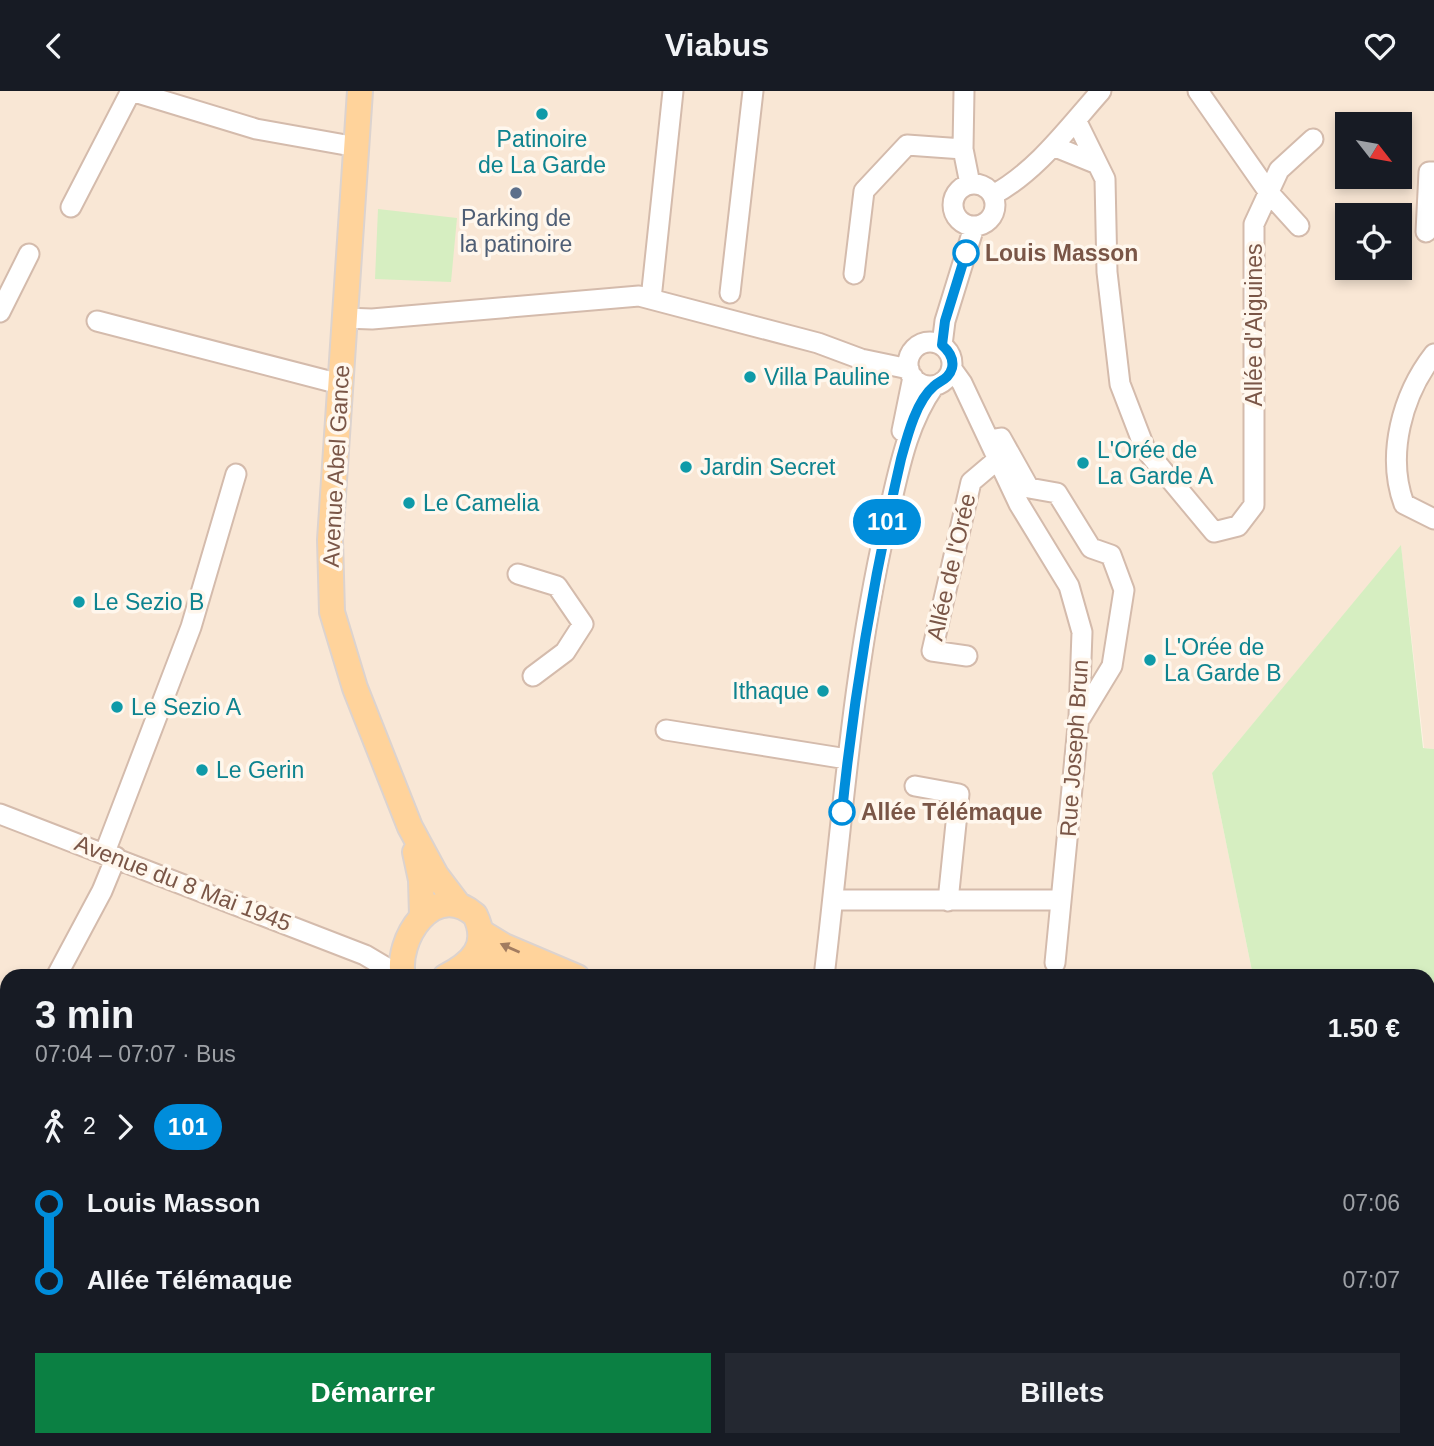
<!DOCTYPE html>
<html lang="fr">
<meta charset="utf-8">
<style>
body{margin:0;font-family:Arial,sans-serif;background:#242831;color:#f1f3f6;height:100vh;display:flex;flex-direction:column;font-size:26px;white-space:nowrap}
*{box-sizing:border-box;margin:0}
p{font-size:23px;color:#9ea1a6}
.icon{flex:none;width:38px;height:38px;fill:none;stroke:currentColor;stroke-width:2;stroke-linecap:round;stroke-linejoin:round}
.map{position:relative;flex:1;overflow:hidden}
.drawer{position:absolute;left:0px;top:878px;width:1435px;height:478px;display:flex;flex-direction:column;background:#171b24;border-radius:21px 21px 0 0;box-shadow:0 4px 10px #0003}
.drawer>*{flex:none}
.badge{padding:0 14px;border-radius:23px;font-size:24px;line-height:46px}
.needle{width:46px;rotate:121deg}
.buttons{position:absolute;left:1335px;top:21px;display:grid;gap:14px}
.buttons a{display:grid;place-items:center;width:77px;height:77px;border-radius:0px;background:#171b24;box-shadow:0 4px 10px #0003;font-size:35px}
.map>.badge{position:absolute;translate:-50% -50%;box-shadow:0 0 0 4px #fff}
.legs{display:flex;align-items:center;gap:10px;height:77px;padding:0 35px;font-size:23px}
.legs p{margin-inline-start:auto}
.overview{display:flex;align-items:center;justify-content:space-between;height:119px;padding:0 35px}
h1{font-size:38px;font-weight:800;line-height:52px}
.button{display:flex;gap:14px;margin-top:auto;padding:14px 35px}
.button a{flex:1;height:80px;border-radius:0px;background:#0b8043;color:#fff;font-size:28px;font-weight:800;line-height:80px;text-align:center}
.button a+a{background:#242831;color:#f1f3f6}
ul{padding:0 35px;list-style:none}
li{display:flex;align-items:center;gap:24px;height:77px;font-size:26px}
li i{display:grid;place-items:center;width:10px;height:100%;margin:0 9px;background:currentColor}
li i::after{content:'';width:18px;height:18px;margin:-9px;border:5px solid;border-radius:50%;background:#171b24}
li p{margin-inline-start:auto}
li:first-child i{background:linear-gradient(#0000 50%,currentColor 0)}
li:last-child i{background:linear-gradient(currentColor 50%,#0000 0)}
header{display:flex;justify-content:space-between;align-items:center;height:91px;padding:0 35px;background:#171b24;font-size:32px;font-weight:800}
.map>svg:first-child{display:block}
.residential{fill:#f9e7d5;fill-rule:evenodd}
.green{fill:#d6eec1}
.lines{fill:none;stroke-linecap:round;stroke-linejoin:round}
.minor-casing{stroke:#d4bbac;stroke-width:23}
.major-casing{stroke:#dcd3cf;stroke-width:28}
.minor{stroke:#fff;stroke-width:19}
.major{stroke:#ffd39b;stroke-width:24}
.oneway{fill:#a27c60}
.line-1-casing{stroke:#fff;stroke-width:16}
.line-1{stroke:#008ddb;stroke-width:10}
.culture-dot{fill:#0f9aa8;stroke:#fff7ed;stroke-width:2.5}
.service-dot{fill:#5c6f8a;stroke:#fff7ed;stroke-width:2.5}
.stop-1-dot{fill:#fff;stroke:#008ddb;stroke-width:3.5}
.labels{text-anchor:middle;stroke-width:7;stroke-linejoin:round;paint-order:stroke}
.culture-label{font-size:23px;fill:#0d838f;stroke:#fff7ed;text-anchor:start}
.service-label{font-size:23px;fill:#4e5e75;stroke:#fff7ed}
.stop-label{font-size:23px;font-weight:bold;fill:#7a5647;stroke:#fff7ed;text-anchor:start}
.street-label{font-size:23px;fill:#7a5647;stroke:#fff7ed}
</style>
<header><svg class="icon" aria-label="back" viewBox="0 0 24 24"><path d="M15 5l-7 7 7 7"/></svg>Viabus<svg class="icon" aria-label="heart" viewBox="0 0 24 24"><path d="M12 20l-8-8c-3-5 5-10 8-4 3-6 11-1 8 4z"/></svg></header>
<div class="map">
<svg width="1434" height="1355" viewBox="0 0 1434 1355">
<rect width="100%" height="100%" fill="#fef3e5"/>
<!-- residential -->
<path class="residential" d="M 0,0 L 1434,0 L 1434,658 L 1424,657 L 1401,455 L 1212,682 L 1253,885 L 7,886 L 7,1349 L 1357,1349 L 1358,1355 L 0,1355 ZM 1348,33 L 1400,33 L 1400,86 L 1348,86 ZM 1348,124 L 1400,124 L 1400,177 L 1348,177 Z"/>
<!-- green -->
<path class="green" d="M 378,118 L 457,127 L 451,191 L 375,188 Z
M 1401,454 L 1423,657 L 1434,658 L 1434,1355 L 1358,1355 L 1357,1349 L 1428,1349 L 1428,886 L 1253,885 L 1212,682 Z"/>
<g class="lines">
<!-- minor casing -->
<g class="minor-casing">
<path id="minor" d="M 964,0 L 963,58 L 970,93
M 1198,0 L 1270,103 L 1299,135
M 1076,29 L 1105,88 L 1107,181 L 1120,293 L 1145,358 L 1214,441 L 1238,435 L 1254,414 L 1254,133 L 1279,79 L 1313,48
M 1053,55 L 1095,72
M953 114a21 21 0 1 1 42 0a21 21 0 1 1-42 0Z
M 993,104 C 1037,80 1068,37 1101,0
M 71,116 L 131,0 L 256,38 L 357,56
M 1426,141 L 1429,81 L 1434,81
M 854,183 L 864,100 L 907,54 L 963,58
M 730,202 L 753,0
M 651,208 L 673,0
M 0,221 L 29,163
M 344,227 L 372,228 L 639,205 L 818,252 L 861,268 L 909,278
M 97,230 L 340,293
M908 273a22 22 0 1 1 44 0a22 22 0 1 1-44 0Z
M 942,254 L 945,230 L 974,136
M 1434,263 C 1402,304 1386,364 1404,413 L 1434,428
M 952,278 L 962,292 L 1019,413 L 1069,495 L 1082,541 L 1079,625 L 1055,872
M 902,340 L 913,286
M 989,349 L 1001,347 L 1029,397 L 1057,402 L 1091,457 L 1111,464 L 1124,499 L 1112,575 L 1081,626
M 518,483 L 557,495 L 583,533 L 565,561 L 533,585
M 967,565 L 932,560 L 971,391 L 997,369
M 666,639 L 847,668
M 915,695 L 959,703 L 948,810
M 0,723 L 365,864 L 402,886
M 105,761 L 191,536 L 236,383
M 833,809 L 1060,809
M 56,886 L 102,800 L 116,766
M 824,886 C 842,735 852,582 886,434 C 898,385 905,336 934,295
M 0,991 L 7,978
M 0,1147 L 7,1150
M 158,1355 L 161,1349
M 319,1355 L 320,1349
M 603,1355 L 607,1349"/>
</g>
<!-- major casing -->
<g class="major-casing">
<path id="major" d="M 360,0 L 330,449 L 332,521 L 355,597 L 410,736 L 436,784 L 458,813
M 415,761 L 421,789 L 422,824
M 481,841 L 504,855 L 577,886
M 470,870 L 496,872 L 532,886
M 403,886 C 395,850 433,788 475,824 C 490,855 472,872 445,886
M 889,1349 L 891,1355"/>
</g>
<!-- minor -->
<use href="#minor" class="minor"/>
<!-- major -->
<use href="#major" class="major"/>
</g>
<!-- one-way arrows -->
<defs><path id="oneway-solid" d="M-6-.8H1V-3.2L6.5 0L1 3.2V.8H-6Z" transform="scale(1.75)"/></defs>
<use class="oneway" href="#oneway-solid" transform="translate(510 857) rotate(-156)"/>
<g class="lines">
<!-- line-1 casing -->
<g class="line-1-casing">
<path id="line-1" d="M 842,721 C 854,602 874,485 901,368 C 907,346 916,310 934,295 C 941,289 949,288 952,277 C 954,268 949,260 942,254 L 945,230 L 966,162"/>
</g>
<!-- line-1 -->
<use href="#line-1" class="line-1"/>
</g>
<!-- markers -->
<g class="culture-dot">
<circle cx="542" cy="23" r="7"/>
<circle cx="750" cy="286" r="7"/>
<circle cx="1083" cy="372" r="7"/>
<circle cx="686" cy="376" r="7"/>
<circle cx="409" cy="412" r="7"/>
<circle cx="79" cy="511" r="7"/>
<circle cx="1150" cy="569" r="7"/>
<circle cx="823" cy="600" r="7"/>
<circle cx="117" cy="616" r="7"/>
<circle cx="202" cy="679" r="7"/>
</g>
<circle class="service-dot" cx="516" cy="102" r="7"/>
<g class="stop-1-dot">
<circle cx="966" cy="162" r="12"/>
<circle cx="842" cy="721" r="12"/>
</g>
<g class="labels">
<!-- culture labels -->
<g class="culture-label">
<text x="542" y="56" text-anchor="middle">Patinoire<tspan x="542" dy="26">de La Garde</tspan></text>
<text x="764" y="294">Villa Pauline</text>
<text x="1097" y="367">L'Orée de<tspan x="1097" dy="26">La Garde A</tspan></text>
<text x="700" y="384">Jardin Secret</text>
<text x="423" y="420">Le Camelia</text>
<text x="93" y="519">Le Sezio B</text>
<text x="1164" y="564">L'Orée de<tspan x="1164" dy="26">La Garde B</tspan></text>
<text x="809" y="608" text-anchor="end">Ithaque</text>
<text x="131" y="624">Le Sezio A</text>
<text x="216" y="687">Le Gerin</text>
</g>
<!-- service labels -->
<g class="service-label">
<text x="516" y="135">Parking de<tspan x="516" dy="26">la patinoire</tspan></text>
</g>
<!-- stop labels -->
<g class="stop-label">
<text x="985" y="170">Louis Masson</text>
<text x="861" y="729">Allée Télémaque</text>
</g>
<!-- street labels -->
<g class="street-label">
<text transform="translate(1254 234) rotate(-90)" y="8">Allée d'Aiguines</text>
<text transform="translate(336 375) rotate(-87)" y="8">Avenue Abel Gance</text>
<text transform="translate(951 476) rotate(-77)" y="8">Allée de l'Orée</text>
<text transform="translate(1074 657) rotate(-86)" y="8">Rue Joseph Brun</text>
<text transform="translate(183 792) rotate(21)" y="8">Avenue du 8 Mai 1945</text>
</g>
</g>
</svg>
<div class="buttons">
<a><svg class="needle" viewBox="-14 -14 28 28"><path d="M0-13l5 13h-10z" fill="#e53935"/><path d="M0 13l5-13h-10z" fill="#9ea1a6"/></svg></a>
<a><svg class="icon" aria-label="locate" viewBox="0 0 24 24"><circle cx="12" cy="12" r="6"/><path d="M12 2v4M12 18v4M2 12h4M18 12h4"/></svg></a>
</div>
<b class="badge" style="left:887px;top:431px;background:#008ddb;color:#fff">101</b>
<section class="drawer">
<div class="overview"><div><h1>3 min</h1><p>07:04 – 07:07 · Bus</p></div><b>1.50 €</b></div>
<div class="legs"><svg class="icon" aria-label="walk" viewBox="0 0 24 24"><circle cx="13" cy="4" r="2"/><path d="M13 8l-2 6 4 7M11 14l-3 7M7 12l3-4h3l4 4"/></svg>2<svg class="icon" aria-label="forward" viewBox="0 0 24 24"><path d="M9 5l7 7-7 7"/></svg><b class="badge" style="background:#008ddb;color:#fff">101</b></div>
<ul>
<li><i style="color:#008ddb"></i><b>Louis Masson</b><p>07:06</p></li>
<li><i style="color:#008ddb"></i><b>Allée Télémaque</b><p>07:07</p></li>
</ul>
<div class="button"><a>Démarrer</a><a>Billets</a></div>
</section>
</div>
